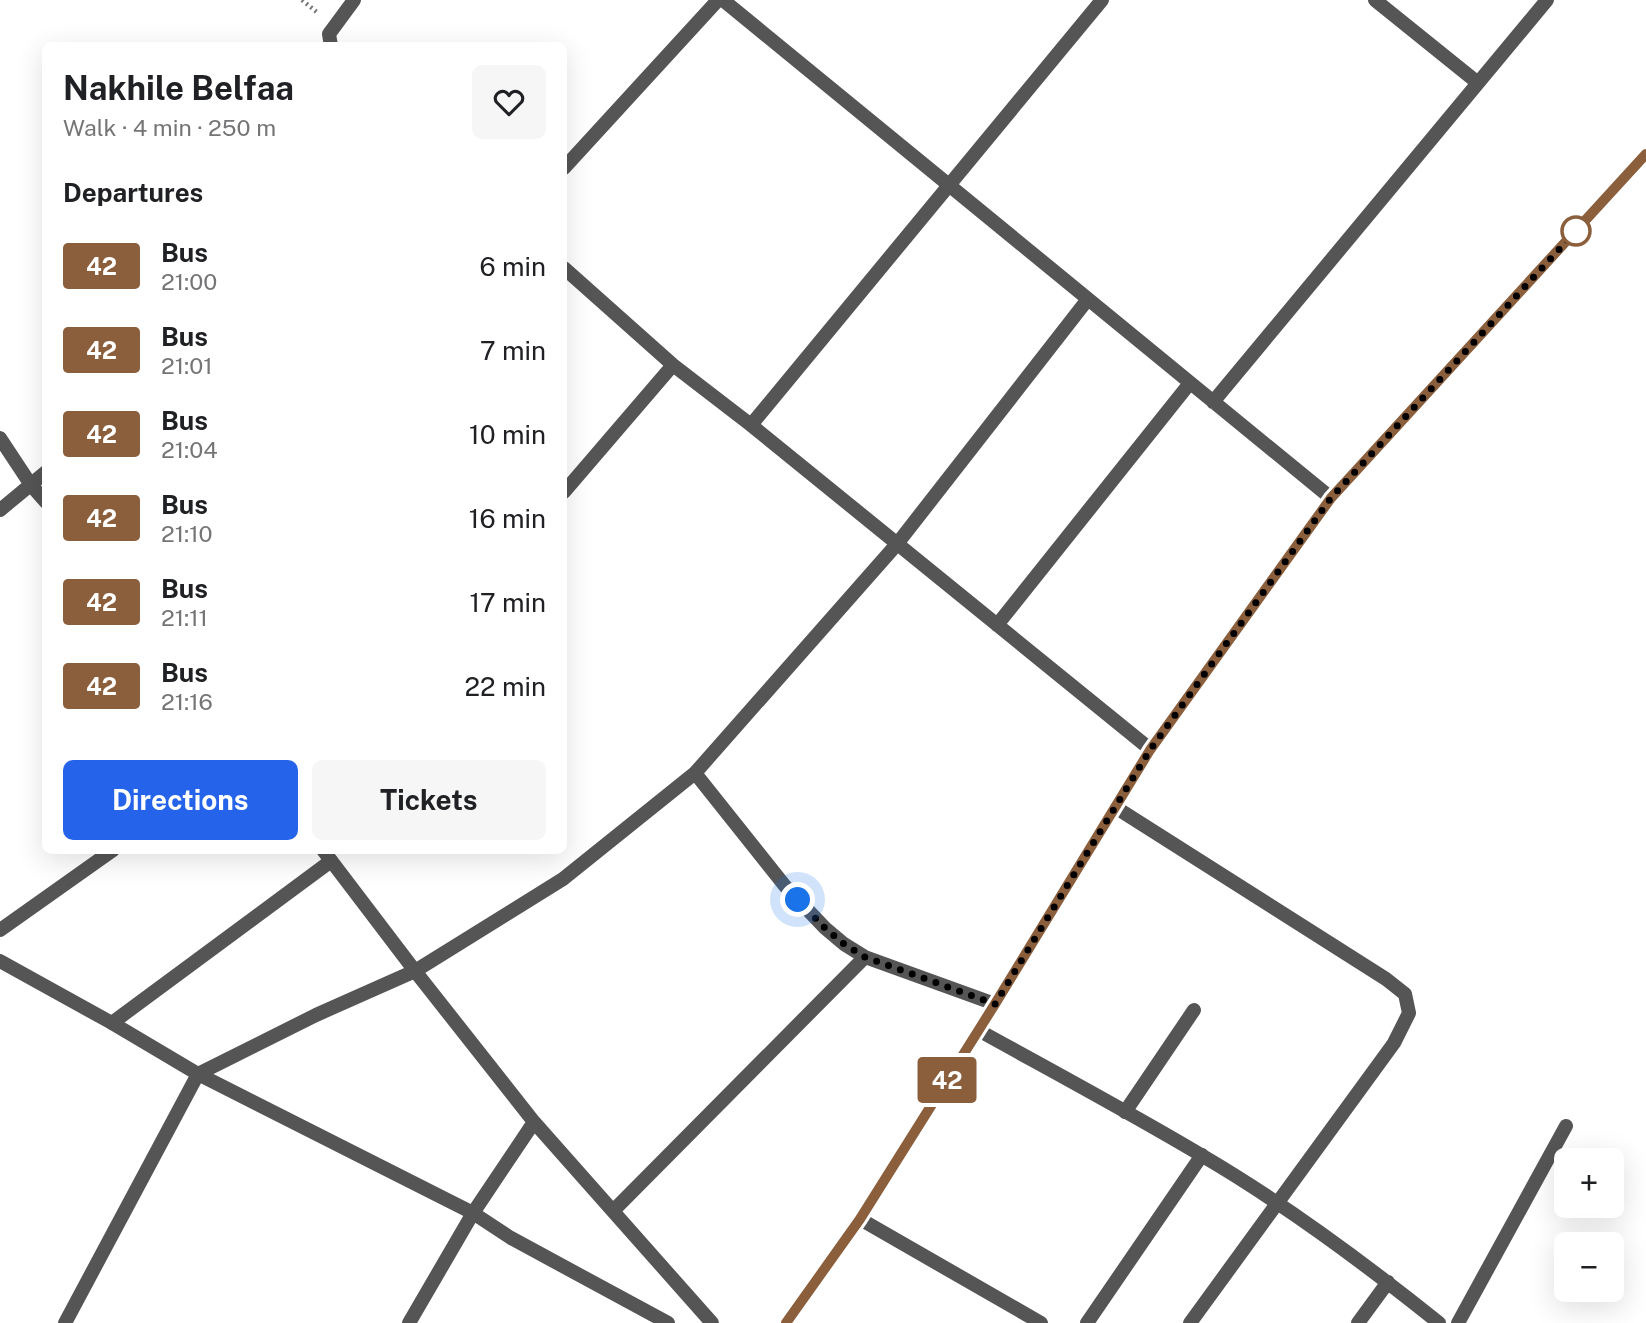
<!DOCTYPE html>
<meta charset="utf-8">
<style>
body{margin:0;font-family:"Public Sans",sans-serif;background:#f6f6f6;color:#202124;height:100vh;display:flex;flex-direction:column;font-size:26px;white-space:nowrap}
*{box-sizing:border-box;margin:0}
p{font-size:23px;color:#757577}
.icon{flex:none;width:38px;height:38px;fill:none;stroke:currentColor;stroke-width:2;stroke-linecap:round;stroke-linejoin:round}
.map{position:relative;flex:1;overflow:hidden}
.panel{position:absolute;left:42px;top:42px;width:525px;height:812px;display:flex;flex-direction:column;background:#fff;border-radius:10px;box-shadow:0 7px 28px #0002}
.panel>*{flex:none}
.badge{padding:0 14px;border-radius:5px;font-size:24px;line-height:46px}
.controls{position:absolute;left:1554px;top:1148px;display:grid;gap:14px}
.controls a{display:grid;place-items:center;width:70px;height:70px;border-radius:10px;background:#fff;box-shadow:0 7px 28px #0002;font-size:35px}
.you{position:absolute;width:35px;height:35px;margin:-18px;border:5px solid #fff;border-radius:50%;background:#1a73e8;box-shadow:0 0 0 10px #1a73e833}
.map>.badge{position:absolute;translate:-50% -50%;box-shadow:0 0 0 4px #fff}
h2{padding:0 21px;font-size:26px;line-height:63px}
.round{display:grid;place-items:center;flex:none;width:74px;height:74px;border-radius:10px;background:#f6f6f6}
.headline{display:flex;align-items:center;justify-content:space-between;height:119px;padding:0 21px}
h1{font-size:33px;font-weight:700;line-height:52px}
.button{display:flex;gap:14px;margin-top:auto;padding:14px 21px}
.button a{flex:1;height:80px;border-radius:10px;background:#2563eb;color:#fff;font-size:28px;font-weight:700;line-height:80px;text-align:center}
.button a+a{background:#f6f6f6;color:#202124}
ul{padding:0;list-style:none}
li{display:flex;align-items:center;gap:21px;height:84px;padding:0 21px}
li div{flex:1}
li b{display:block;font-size:26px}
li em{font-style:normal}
li .badge{min-width:77px;font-weight:700;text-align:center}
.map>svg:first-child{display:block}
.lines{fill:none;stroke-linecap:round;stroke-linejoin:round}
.path{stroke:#777;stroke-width:4.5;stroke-dasharray:2 3.5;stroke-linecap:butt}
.service{stroke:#555;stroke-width:14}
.minor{stroke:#555;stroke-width:14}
.line-casing{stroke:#fff;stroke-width:16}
.line{stroke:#8b5e3c;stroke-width:10}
.walk{stroke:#000;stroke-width:7;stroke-dasharray:0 12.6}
.stop-dot{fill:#fff;stroke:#8b5e3c;stroke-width:3.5}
</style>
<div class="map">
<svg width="1646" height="1323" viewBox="0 0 1646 1323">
<rect width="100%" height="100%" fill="#fff"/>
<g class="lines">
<!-- path -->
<path class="path" d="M 302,0 L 318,13"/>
<!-- service -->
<path class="service" d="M 1115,807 L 1386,979 L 1405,994 L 1409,1013 L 1394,1043 L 1190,1323
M 112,1023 L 331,861
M 1125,1112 L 1194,1010
M 1087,1323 L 1202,1155
M 1458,1323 L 1566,1126"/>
<!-- minor -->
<path class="minor" d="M 723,0 L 1331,498
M 1375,0 L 1478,83
M 331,46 L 329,34 L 354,0
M 564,168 L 718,0
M 564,268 L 673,365 L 751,425 L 1150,749
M 1213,402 L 1547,0
M 751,425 L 1102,0
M 0,438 L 31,485 L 46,502
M 564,492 L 673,365
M 0,510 L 46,472
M 997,625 L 1190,383
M 695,773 L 785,886 L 825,928 L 844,944 L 865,957 L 995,1004
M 323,850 L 415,971 L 534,1122 L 712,1323
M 0,930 L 113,850
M 0,961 L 112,1023 L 198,1074 L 473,1213 L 511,1238 L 668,1323
M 978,1030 C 1052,1071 1127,1111 1201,1155 C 1285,1204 1363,1262 1439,1323
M 613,1211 L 865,957
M 860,1219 L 1041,1323
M 65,1323 L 198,1074 L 316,1015 L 415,971 L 563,879 L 695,773 L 897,544 L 1088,299
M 409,1323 L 473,1213 L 534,1122
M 786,1323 L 860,1219 L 995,1004 L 1150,749 L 1331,498 L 1646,154
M 1358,1323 L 1388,1282"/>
</g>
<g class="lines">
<!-- line casing -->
<g class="line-casing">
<path id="line" d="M 786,1323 L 860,1219 L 995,1004 L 1150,750 L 1331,498 L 1646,154"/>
</g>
<!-- line -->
<use href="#line" class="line"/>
<!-- walk -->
<path class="walk" d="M 798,900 L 825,928 L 844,944 L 865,957 L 995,1004 L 1150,750 L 1331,498 L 1576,231"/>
</g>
<!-- markers -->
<circle class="stop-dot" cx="1576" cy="231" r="14"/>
</svg>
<div class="controls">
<a>+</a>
<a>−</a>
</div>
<div class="you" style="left:798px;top:900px"></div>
<b class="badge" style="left:947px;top:1080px;background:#8b5e3c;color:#fff">42</b>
<section class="panel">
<div class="headline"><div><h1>Nakhile Belfaa</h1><p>Walk · 4 min · 250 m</p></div><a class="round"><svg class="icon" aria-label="heart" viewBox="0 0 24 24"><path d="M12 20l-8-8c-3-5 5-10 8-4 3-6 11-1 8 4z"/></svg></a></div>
<h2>Departures</h2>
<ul>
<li><span class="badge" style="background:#8b5e3c;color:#fff">42</span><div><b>Bus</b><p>21:00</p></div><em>6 min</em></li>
<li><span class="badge" style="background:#8b5e3c;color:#fff">42</span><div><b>Bus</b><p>21:01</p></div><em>7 min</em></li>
<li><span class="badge" style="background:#8b5e3c;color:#fff">42</span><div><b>Bus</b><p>21:04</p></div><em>10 min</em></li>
<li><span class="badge" style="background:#8b5e3c;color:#fff">42</span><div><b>Bus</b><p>21:10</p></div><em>16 min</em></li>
<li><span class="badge" style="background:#8b5e3c;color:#fff">42</span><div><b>Bus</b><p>21:11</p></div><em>17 min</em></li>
<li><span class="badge" style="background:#8b5e3c;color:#fff">42</span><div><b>Bus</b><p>21:16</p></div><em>22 min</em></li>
</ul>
<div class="button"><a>Directions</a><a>Tickets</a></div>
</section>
</div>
